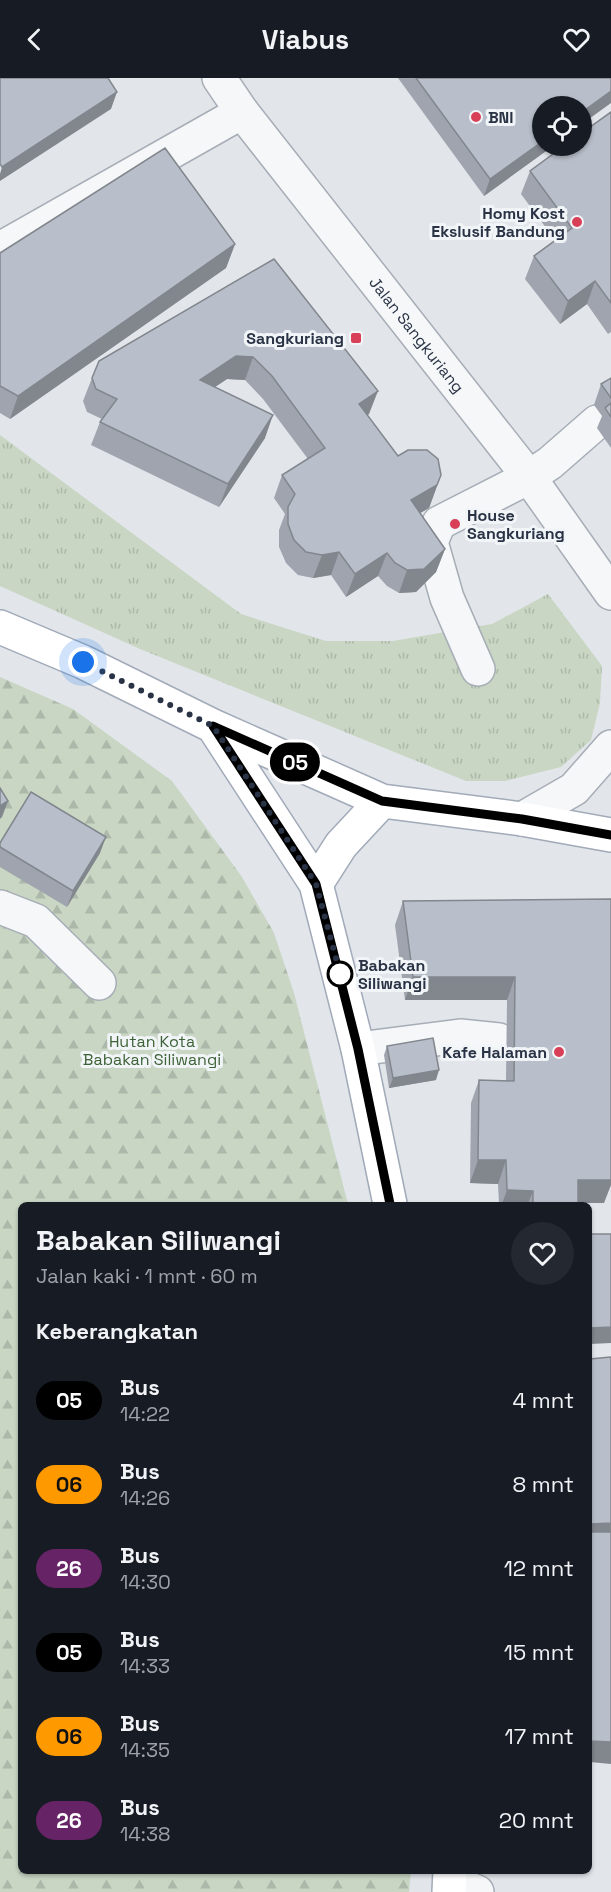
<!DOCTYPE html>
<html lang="id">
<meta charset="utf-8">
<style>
body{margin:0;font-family:"Space Grotesk",sans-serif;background:#242831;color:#f1f3f6;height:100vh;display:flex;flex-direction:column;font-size:22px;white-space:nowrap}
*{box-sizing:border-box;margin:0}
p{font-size:20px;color:#9ea1a6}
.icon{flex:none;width:33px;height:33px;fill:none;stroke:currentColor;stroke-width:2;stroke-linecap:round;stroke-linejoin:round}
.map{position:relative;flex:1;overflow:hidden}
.sheet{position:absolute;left:18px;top:1124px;width:574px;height:672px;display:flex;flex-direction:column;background:#171b24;border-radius:9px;box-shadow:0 2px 4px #0004}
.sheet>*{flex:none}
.badge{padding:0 12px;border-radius:20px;font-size:21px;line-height:39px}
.tools{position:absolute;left:532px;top:18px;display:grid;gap:12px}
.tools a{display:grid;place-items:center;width:60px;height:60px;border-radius:50%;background:#171b24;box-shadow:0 2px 4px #0004;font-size:30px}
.you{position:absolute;width:30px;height:30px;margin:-15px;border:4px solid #fff;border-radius:50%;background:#1a73e8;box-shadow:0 0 0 9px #1a73e833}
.map>.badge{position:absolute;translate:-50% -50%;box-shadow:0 0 0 3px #fff}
h2{padding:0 18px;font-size:22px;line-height:54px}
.round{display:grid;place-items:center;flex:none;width:63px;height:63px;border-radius:32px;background:#242831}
.overview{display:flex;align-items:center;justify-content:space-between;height:102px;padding:0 18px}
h1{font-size:28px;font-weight:600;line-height:45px}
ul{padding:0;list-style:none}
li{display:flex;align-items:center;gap:18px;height:84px;padding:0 18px}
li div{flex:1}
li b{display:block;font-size:22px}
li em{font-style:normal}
li .badge{min-width:66px;font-weight:700;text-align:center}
header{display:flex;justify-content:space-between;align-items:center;height:78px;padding:0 18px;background:#171b24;font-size:27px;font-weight:600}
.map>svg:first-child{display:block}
.grass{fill:url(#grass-tufts)}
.forest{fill:url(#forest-firs)}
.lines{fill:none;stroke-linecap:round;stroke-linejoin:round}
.minor-casing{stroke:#a7adb6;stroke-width:36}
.major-casing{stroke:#a1aab8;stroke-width:36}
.minor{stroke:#f5f7f9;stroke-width:33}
.major{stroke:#fff;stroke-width:33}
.wall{fill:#9fa4ae}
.shaded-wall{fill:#82868d}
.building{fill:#b9bfca;stroke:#82868d;stroke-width:1.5}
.line-casing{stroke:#fff;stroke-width:14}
.line{stroke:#000;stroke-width:9}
.walk{stroke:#293345;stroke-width:6;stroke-dasharray:0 10.8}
.poi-dot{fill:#d84057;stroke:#f2f5f8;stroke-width:2}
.stop-dot{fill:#fff;stroke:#000;stroke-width:3}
.labels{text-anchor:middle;stroke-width:6;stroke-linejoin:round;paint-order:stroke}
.poi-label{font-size:16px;font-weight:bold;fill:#293345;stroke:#f2f5f8;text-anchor:end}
.street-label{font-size:16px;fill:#293345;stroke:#f2f5f8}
.stop-label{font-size:16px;font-weight:bold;fill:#293345;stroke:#f2f5f8;text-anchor:start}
.park-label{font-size:16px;fill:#3d6235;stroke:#f2f5f8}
</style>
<header><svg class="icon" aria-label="back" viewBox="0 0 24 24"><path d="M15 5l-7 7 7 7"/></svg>Viabus<svg class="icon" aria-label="heart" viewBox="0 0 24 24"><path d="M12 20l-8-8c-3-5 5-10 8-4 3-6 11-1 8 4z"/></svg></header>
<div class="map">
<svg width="611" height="1814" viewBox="0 0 611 1814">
<defs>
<pattern id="grass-tufts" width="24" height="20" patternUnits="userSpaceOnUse" patternTransform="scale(1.5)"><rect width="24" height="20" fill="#c8d6c3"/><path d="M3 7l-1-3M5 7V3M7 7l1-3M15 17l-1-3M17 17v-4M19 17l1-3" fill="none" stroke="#acb8a9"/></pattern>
<pattern id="forest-firs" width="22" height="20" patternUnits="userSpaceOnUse" patternTransform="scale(1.5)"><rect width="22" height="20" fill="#c8d6c3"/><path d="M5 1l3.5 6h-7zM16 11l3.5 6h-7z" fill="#acb8a9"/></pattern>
</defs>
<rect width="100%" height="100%" fill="#e2e6eb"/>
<!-- grass -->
<path class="grass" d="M 0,357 L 241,536 L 326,563 L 393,563 L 492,546 L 548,516 L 602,588 L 600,625 L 591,662 L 561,689 L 505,703 L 466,703 L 140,571 L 0,508 Z"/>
<!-- forest -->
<path class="forest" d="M 0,599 L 73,631 L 172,703 L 242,799 L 274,855 L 294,915 L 348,1126 L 21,1126 L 21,1792 L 411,1793 L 409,1814 L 0,1814 Z"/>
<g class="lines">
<!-- minor casing -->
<g class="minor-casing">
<g id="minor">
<path id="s1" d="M 219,0 L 242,34 L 529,399 L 611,515"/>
<path d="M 0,171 L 242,34"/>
<path d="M 478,591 L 447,520 L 431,464 L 439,445 L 529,399 L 550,385 L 597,344"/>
<path d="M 522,741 L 574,711 L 611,669"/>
<path d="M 0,829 L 36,843 L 99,905"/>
<path d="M 358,971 L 460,958 L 499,962"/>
<path d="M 451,1803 L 477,1814"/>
</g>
</g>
<!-- major casing -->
<g class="major-casing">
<path id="major" d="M 0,549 L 83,584 L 213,648 L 382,723 L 522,741 L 611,757
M 213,648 L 316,806 L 358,971 L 390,1126
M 316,806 L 341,767 L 382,723
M 449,1814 L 450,1792"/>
</g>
<!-- minor -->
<use href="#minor" class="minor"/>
<!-- major -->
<use href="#major" class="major"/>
</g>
<!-- wall -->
<path class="wall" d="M 398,0 L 611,0 L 543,68 L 553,68 L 484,118 Z
M 611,34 L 611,254 L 608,256 L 587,226 L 560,246 L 525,201 L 534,178 L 555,162 L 521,116 L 530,93 Z
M 235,166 L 226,190 L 10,341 L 0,335 L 0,175 Z
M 274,181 L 369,336 L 367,337 L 398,378 L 441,397 L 429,430 L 420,435 L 445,471 L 436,494 L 416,514 L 399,515 L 387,508 L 378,498 L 346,519 L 331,497 L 313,500 L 298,497 L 286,485 L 279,469 L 279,452 L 285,436 L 274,420 L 282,397 L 308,381 L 263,321 L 245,302 L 227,301 L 215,309 L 265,360 L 219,429 L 91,367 L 100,344 L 102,341 L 87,334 L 83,323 L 92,300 Z
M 611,300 L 611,370 L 597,350 L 602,338 L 594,327 L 601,306 Z
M 0,765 L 100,775 L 67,829 L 0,789 Z
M 611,821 L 604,1125 L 578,1125 L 578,1126 L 499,1126 L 498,1106 L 470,1105 L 471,1025 L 479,1002 L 506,1003 L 507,922 L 405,922 L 395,847 L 403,823 Z
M 387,968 L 436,1002 L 389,1010 L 384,977 Z"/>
<!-- shaded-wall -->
<path class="shaded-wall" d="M 611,13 L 611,25 L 582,46 L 582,34 Z
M 117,14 L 111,31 L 0,103 L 0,96 L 2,89 Z
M 543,63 L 543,68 L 553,68 L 484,118 L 490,101 Z
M 235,166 L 226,190 L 10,341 L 18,318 Z
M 595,203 L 587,226 L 560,246 L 568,223 Z
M 236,278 L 253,279 L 245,302 L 227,301 L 191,325 L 200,302 Z
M 378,313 L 369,336 L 351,349 L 359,326 Z
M 273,337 L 265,360 L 219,429 L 228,406 Z
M 441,397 L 429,430 L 403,445 L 411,422 Z
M 445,471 L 436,494 L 416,514 L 399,515 L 407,492 Z
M 339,474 L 331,497 L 313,500 L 322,477 Z
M 387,475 L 378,498 L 346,519 L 355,496 Z
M 8,723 L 2,739 L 0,741 L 0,728 Z
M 106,759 L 100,775 L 67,829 L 73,813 Z
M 413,899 L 515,899 L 507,922 L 405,922 Z
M 439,992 L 436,1002 L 389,1010 L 393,1000 Z
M 478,1082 L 506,1082 L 498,1106 L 470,1105 Z
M 578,1102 L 611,1102 L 611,1107 L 604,1125 L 570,1125 Z
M 507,1112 L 533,1113 L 528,1126 L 502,1126 Z
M 611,1249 L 611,1265 L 590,1266 L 590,1250 Z
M 611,1445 L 611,1465 L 590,1466 L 590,1446 Z
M 590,1663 L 611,1664 L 611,1686 L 590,1684 Z"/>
<!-- building -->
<path class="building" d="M 0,0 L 108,0 L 117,14 L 2,89 L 0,86 Z
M 416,0 L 611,0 L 611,13 L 582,34 L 582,28 L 543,28 L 543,63 L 490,101 Z
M 611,34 L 611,225 L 595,203 L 568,223 L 534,178 L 572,150 L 530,93 L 564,68 L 582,68 L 582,55 Z
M 165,70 L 235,166 L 18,318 L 0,308 L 0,175 Z
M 274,181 L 378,313 L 359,326 L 398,378 L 408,372 L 427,372 L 438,381 L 441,397 L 437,407 L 411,422 L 445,471 L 424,491 L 407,492 L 395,485 L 387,475 L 355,496 L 339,474 L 322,477 L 306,474 L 294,462 L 288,446 L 288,429 L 295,416 L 282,397 L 325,370 L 272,298 L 253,279 L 236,278 L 200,302 L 273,337 L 228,406 L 100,344 L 117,321 L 96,311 L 92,300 L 99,283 Z
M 611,300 L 611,320 L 601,306 Z
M 611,325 L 611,339 L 605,330 Z
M 0,710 L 8,723 L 0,728 Z
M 31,714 L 106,759 L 73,813 L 0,769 L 0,765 Z
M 611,821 L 611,1102 L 578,1102 L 578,1126 L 533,1126 L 533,1113 L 507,1112 L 506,1082 L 478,1082 L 479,1002 L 514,1003 L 515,899 L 413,899 L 403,823 Z
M 433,960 L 439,992 L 393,1000 L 387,968 Z
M 590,1156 L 611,1156 L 611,1249 L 590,1250 Z
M 611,1279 L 611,1445 L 590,1446 L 590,1281 Z
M 590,1454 L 611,1454 L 611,1664 L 590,1663 Z"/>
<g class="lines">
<!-- line casing -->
<g class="line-casing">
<path id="line" d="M 390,1126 L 358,971 L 316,806 L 213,648 L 382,723 L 522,741 L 611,757"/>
</g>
<!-- line -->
<use href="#line" class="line"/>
<!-- walk -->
<path class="walk" d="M 83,584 L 213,648 L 316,806 L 341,899 L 340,896"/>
</g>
<!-- markers -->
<g class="poi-dot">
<circle cx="476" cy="39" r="6"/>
<circle cx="577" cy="144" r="6"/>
<rect x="350" y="254" width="12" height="12" rx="3"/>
<circle cx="455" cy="446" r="6"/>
<circle cx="559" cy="974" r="6"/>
</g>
<circle class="stop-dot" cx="340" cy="896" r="12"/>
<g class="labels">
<!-- poi labels -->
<g class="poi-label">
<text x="488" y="45" text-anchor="start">BNI</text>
<text x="565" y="141">Homy Kost<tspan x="565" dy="18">Ekslusif Bandung</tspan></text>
<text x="344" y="266">Sangkuriang</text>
<text x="467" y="443" text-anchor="start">House<tspan x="467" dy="18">Sangkuriang</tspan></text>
<text x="547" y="980">Kafe Halaman</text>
</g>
<!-- street labels -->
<g class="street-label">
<text dy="6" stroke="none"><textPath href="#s1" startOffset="324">Jalan Sangkuriang</textPath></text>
</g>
<!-- stop labels -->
<g class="stop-label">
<text x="358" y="893">Babakan<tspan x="358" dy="18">Siliwangi</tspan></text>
</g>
<!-- park labels -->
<g class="park-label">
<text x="152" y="969">Hutan Kota<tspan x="152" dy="18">Babakan Siliwangi</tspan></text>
</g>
</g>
</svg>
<div class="tools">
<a><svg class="icon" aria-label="locate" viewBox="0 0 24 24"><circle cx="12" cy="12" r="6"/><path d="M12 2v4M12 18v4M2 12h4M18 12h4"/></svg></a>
</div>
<div class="you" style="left:83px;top:584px"></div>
<b class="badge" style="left:295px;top:684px;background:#000;color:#fff">05</b>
<section class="sheet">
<div class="overview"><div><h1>Babakan Siliwangi</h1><p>Jalan kaki · 1 mnt · 60 m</p></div><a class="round"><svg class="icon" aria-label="heart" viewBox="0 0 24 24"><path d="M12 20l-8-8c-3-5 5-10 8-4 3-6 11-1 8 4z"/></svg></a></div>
<h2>Keberangkatan</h2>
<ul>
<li><span class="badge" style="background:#000;color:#fff">05</span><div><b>Bus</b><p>14:22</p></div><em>4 mnt</em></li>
<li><span class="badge" style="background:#f90;color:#111">06</span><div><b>Bus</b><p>14:26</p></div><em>8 mnt</em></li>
<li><span class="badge" style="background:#662365;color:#fff">26</span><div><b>Bus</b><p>14:30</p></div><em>12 mnt</em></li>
<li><span class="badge" style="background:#000;color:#fff">05</span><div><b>Bus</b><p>14:33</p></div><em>15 mnt</em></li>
<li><span class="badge" style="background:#f90;color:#111">06</span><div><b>Bus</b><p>14:35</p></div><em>17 mnt</em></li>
<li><span class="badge" style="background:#662365;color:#fff">26</span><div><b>Bus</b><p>14:38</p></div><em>20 mnt</em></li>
</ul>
</section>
</div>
